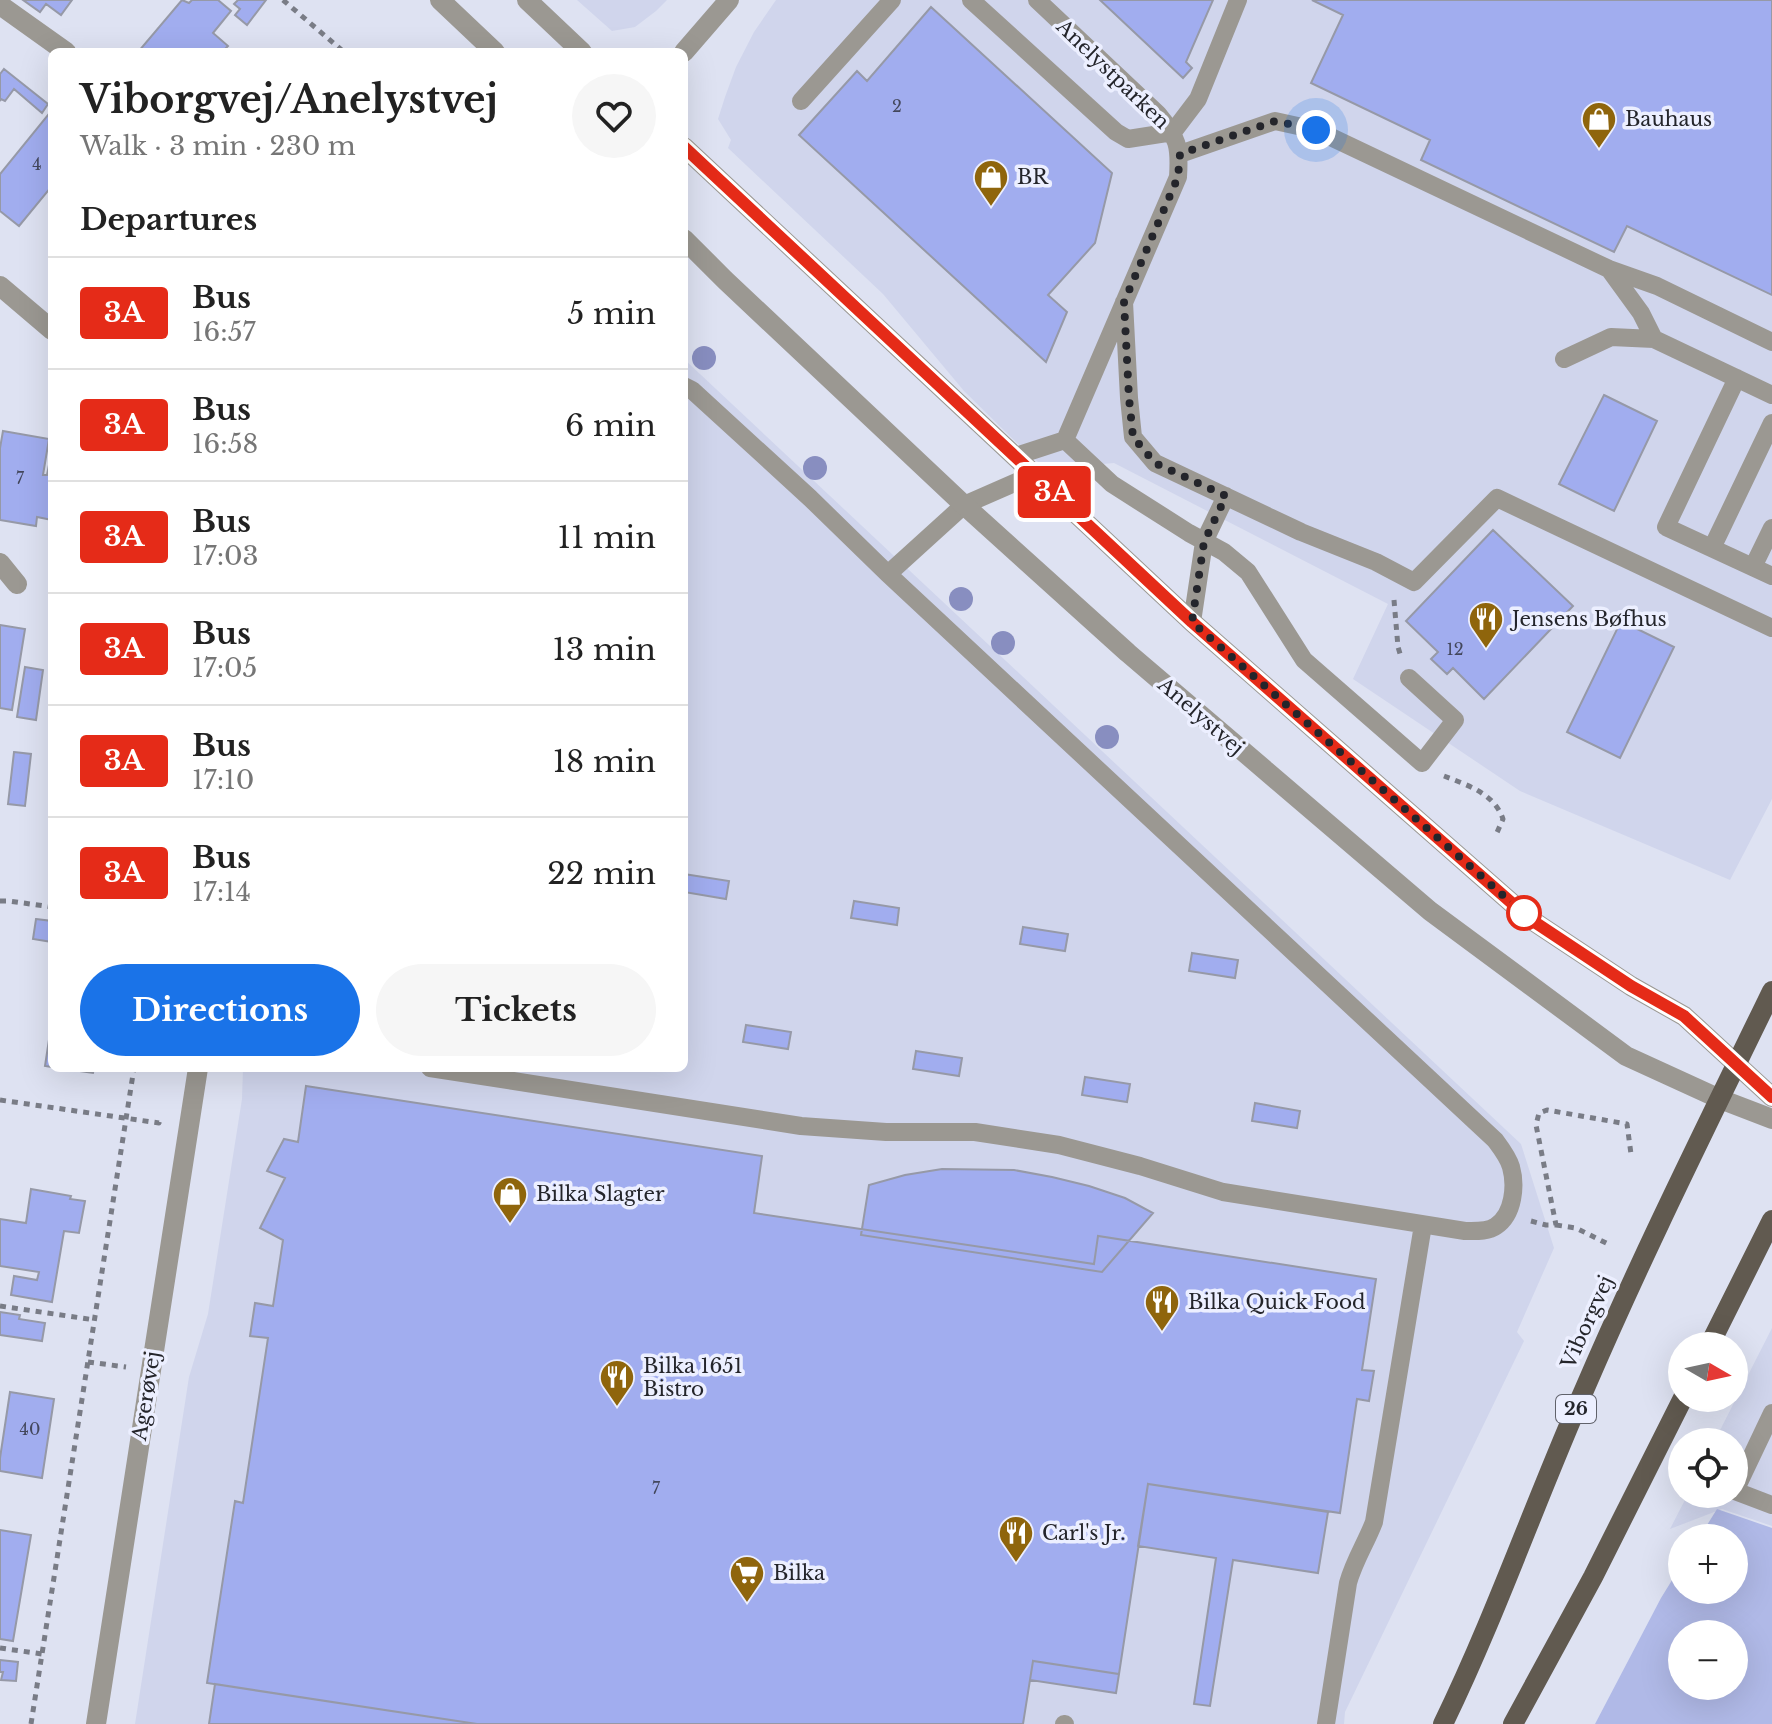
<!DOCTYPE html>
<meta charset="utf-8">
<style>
body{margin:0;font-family:"Libre Baskerville",serif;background:#f6f6f6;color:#222;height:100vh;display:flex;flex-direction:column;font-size:30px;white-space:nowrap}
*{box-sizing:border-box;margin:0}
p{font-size:26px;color:#767676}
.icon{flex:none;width:44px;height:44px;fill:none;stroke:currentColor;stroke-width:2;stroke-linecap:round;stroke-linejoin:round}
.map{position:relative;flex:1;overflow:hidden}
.drawer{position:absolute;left:48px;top:48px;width:640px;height:1024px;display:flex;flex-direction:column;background:#fff;border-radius:12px;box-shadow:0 8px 32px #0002}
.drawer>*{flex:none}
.badge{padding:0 16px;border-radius:6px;font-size:28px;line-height:52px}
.needle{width:52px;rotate:99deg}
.tools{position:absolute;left:1668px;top:1332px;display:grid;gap:16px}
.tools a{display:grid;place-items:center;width:80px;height:80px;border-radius:50%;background:#fff;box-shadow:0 8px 32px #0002;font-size:40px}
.you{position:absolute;width:40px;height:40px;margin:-20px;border:6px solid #fff;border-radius:50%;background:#1a73e8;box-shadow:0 0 0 12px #1a73e833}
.map>.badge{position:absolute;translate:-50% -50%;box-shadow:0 0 0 4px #fff}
h2{padding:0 32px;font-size:30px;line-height:72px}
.round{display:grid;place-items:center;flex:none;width:84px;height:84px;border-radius:42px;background:#f6f6f6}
.overview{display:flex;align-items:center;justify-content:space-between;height:136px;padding:0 32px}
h1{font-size:38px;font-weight:700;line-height:60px}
.primary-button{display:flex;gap:16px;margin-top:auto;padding:16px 32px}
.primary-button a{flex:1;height:92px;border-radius:48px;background:#1a73e8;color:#fff;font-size:32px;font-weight:700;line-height:92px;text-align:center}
.primary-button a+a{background:#f6f6f6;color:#222}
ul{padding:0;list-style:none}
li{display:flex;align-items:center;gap:24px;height:112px;padding:0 32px;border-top:2px solid #e0e0e0}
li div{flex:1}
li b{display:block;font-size:30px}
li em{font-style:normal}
li .badge{min-width:88px;font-weight:700;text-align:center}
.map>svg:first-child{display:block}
.built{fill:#d0d5ec}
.green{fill:#b0b9e7;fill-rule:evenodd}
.building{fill:#a1adef;stroke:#9699a7;stroke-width:2}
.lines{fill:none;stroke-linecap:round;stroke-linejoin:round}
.path{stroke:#797c86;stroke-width:5;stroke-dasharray:6 6;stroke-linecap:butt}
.service{stroke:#9b9892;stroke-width:18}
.minor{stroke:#9b9892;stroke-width:20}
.tertiary{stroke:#9b9892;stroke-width:20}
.primary{stroke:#615a50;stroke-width:20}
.tree{fill:#888ec0}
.line-casing{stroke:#fff;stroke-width:18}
.line{stroke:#e52b18;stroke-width:12}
.walk{stroke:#24252b;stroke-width:8;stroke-dasharray:0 14.4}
.stop-dot{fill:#fff;stroke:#e52b18;stroke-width:4}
.labels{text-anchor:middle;stroke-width:7;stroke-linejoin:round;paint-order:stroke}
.number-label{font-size:16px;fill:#43475c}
.shield{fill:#ecefff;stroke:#60626b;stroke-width:2}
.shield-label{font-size:18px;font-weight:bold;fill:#24252b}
.street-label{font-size:20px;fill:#24252b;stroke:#ecefff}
.poi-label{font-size:20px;fill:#24252b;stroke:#ecefff;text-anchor:start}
</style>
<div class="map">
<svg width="1772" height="1724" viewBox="0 0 1772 1724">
<rect width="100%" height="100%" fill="#dee2f2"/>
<!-- built -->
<path class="built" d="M 577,0 L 667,0 L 656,11 L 635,27 L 612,31 Z
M 776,0 L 1772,0 L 1772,799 L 1730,880 L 1520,791 L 1353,679 L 1388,604 L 1114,463 L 1046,469 L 1020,446 L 964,391 L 883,294 L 728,148 L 731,140 L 718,119 L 725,97 L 736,67 L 754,32 Z
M 684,359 L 1521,1144 L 1554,1248 L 1517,1332 L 1524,1341 L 1345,1712 L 1344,1724 L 135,1724 L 189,1377 L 208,1314 L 242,1099 L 243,1068 L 684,1068 Z
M 1772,1328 L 1772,1526 L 1722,1509 L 1670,1529 L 1688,1494 L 1734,1494 L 1734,1442 L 1714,1442 Z"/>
<!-- green -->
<path class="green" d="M 1717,1509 L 1772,1528 L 1772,1724 L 1595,1724 L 1661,1598 L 1682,1564 L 1682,1590 L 1734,1590 L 1734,1538 L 1699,1538 ZM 1682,1634 L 1734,1634 L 1734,1686 L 1682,1686 Z"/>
<!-- building -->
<path class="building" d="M 23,0 L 72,0 L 61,15 L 46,4 L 40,12 Z
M 182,0 L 189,3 L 192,0 L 218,0 L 231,11 L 213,33 L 228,46 L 222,52 L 138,52 Z
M 238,0 L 266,0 L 247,25 L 235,15 L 240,9 L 234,4 Z
M 1100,0 L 1213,0 L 1186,62 L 1192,68 L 1183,78 Z
M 1312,0 L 1772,0 L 1772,295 L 1627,226 L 1614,252 L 1421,160 L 1430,140 L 1311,83 L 1343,15 Z
M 931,7 L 1112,173 L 1095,243 L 1048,295 L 1067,312 L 1046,362 L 799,135 L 857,71 L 867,81 Z
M 4,69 L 48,104 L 42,113 L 14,89 L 5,101 L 1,99 L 0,101 L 0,74 Z
M 52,110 L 52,186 L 19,226 L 0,211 L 0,174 Z
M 1604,395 L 1657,421 L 1614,511 L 1559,484 Z
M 3,431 L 49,439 L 43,475 L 47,475 L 50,460 L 52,460 L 52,520 L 37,517 L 36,526 L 0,520 L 0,448 Z
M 1493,530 L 1573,606 L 1484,699 L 1453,668 L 1447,674 L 1431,659 L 1438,652 L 1406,621 Z
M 1621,621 L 1674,647 L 1620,758 L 1567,732 Z
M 0,625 L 25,629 L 12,710 L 0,708 Z
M 25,667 L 43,670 L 36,720 L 17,717 Z
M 14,752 L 31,754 L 25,806 L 8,804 Z
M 684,874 L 729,881 L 726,899 L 684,892 Z
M 854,901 L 899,908 L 897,925 L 851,918 Z
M 36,919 L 52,921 L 52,942 L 33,939 Z
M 1023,927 L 1068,934 L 1065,951 L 1020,944 Z
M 1192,953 L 1238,960 L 1235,978 L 1189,971 Z
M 52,1020 L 52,1067 L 45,1066 Z
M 746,1025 L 791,1032 L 788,1049 L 743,1042 Z
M 916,1051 L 962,1058 L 959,1076 L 913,1069 Z
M 58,1068 L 94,1068 L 93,1073 Z
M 1085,1077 L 1130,1084 L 1127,1102 L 1082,1095 Z
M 306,1086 L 762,1156 L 754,1213 L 1094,1264 L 1098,1236 L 1376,1279 L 1362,1370 L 1374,1371 L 1369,1401 L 1357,1399 L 1340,1513 L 1148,1484 L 1119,1674 L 1033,1661 L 1023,1724 L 477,1724 L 207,1683 L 235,1501 L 243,1503 L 268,1338 L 250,1336 L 255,1303 L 273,1306 L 283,1240 L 260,1228 L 285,1178 L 267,1171 L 284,1139 L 298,1142 Z
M 1255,1103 L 1300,1111 L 1297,1128 L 1252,1121 Z
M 942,1169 L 1014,1170 L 1052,1177 L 1089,1186 L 1125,1198 L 1153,1213 L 1102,1272 L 861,1235 L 869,1185 L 905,1175 Z
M 31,1189 L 71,1196 L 70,1199 L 85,1201 L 79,1233 L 64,1231 L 52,1302 L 11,1295 L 14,1276 L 37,1280 L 39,1272 L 0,1266 L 0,1219 L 26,1223 Z
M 0,1312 L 20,1315 L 19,1319 L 45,1323 L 42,1341 L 0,1335 Z
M 10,1392 L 54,1399 L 42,1478 L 0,1471 L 0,1458 Z
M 1148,1484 L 1328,1512 L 1318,1573 L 1233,1560 L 1210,1706 L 1194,1704 L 1216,1558 L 1138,1546 Z
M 0,1530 L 31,1535 L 13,1641 L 0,1639 Z
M 0,1660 L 18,1662 L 16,1681 L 1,1680 L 3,1672 L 0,1672 Z
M 1033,1661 L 1119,1674 L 1116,1693 L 1030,1680 Z
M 215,1684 L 477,1724 L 209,1724 Z"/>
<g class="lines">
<!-- path -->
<path class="path" d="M 283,0 L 344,52
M 1394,600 L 1398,647 L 1401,657
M 1444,776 C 1467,785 1494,793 1503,819 L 1495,837
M 0,901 L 9,901 L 52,907
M 0,1100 L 159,1123 L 160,1120
M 1531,1221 L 1546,1225 L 1556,1225 L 1536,1125 L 1539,1113 L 1547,1110 L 1627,1124 L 1631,1154
M 1556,1225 L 1576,1228 L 1608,1244
M 0,1306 L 95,1320
M 88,1362 L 126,1367
M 0,1648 L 42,1654
M 31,1724 L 134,1068"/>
<!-- service -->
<path class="service" d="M 971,0 L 1116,132 L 1128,139 L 1173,132 L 1198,99 L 1238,0
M 801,101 L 892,0
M 1180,154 L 1275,121 L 1316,130 L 1609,269 L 1657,286 L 1772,342
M 1609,269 L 1641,313 L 1654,339 L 1772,395
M 1124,302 L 1129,398 L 1133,437 L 1155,463 L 1301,532 L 1376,562 L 1414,582 L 1497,498 L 1772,628
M 1564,359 L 1611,337 L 1654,339
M 1737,378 L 1666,527 L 1772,576
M 1065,440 L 1112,484 L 1189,533 L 1224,552 L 1248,572 L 1304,660 L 1422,763 L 1455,720 L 1409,678
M 1016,456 L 1065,440 L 1178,177 C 1180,146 1178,138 1158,114 L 1037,0
M 1712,548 L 1772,423
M 1753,567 L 1772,528
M 888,574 L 964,505 L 1035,474
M 1192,622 L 1204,542 L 1226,496
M 430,1068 L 801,1126 L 886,1132 L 975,1132 L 1059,1145 L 1140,1166 L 1223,1192 L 1465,1231 C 1475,1231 1488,1232 1496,1226 C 1514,1214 1516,1185 1511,1167 C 1508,1157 1501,1148 1495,1140 L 888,574 L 810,498 L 692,390 L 684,386
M 1772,1413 L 1735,1491 L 1772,1505
M 1064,1724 L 1065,1724
M 1326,1724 L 1348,1583 C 1354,1561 1366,1543 1374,1522 L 1423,1225"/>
<!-- minor -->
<path class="minor" d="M 0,5 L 66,52
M 684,52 L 729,0
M 0,286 L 52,330
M 0,563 L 17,584"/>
<!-- tertiary -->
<path class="tertiary" d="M 440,0 L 495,52
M 527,0 L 582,52
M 684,147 L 1192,622 L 1530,919 L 1631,986 L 1684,1016 L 1772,1097
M 684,239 L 725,280 L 964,505 L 1128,653 L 1430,911 L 1626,1056 L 1720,1099 L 1772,1119
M 96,1724 L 198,1068"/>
<!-- primary -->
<path class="primary" d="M 1709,1346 L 1772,1220
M 1443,1724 C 1496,1615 1536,1499 1585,1388 C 1643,1253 1708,1123 1772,991
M 1513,1724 L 1593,1577 L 1683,1398"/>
</g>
<!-- trees -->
<g class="tree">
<circle cx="704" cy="358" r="12"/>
<circle cx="815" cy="468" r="12"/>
<circle cx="961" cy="599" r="12"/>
<circle cx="1003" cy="643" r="12"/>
<circle cx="1107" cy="737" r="12"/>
</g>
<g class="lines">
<!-- line casing -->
<g class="line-casing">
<path id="line" d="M 684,147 L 1192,622 L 1530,919 L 1631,986 L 1684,1016 L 1772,1097"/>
</g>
<!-- line -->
<use href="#line" class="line"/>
<!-- walk -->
<path class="walk" d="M 1316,130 L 1275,121 L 1180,154 L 1178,177 L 1124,302 L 1129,398 L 1133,437 L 1155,463 L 1226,496 L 1204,542 L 1192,622 L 1530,919 L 1524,913"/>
</g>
<!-- icons -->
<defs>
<g id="shop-pin" transform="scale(1.8)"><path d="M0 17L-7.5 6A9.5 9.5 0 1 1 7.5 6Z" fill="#8f650c" stroke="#ecefff"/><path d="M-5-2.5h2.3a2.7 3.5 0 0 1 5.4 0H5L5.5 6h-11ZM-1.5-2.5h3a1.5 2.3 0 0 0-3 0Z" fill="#fff"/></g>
<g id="restaurant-pin" transform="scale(1.8)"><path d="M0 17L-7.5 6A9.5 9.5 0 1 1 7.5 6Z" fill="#8f650c" stroke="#ecefff"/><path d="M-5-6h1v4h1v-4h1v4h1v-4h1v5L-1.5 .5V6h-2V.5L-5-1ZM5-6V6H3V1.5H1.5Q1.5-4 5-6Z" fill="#fff"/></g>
<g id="supermarket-pin" transform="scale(1.8)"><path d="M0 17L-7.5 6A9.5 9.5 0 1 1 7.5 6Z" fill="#8f650c" stroke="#ecefff"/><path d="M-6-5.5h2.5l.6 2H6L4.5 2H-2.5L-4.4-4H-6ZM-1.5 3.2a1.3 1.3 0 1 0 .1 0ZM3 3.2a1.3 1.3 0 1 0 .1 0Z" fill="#fff"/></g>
</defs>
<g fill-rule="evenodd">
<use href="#shop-pin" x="1599" y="119"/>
<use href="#shop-pin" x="991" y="177"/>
<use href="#restaurant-pin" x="1486" y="619"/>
<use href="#shop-pin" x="510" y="1194"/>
<use href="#restaurant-pin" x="1162" y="1302"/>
<use href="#restaurant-pin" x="617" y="1377"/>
<use href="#restaurant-pin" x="1016" y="1533"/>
<use href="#supermarket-pin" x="747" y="1573"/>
</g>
<!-- markers -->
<circle class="stop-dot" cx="1524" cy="913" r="16"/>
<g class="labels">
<!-- number labels -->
<g class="number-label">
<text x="897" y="112">2</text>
<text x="37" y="170">4</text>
<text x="20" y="484">7</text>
<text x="1455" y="655">12</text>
<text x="30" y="1435">40</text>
<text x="656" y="1494">7</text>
</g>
<!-- shield labels -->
<rect class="shield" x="1556" y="1395" width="40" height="28" rx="6"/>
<g class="shield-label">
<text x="1576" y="1415">26</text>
</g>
<!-- street labels -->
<g class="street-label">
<text transform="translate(1113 74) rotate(44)" y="7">Anelystparken</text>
<text transform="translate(1201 716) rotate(41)" y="7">Anelystvej</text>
<text transform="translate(1587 1322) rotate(-66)" y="7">Viborgvej</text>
<text transform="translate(146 1396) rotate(-81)" y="7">Agerøvej</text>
</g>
<!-- poi labels -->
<g class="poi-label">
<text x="1625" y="126">Bauhaus</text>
<text x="1017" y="184">BR</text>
<text x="1512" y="626">Jensens Bøfhus</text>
<text x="536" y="1201">Bilka Slagter</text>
<text x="1188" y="1309">Bilka Quick Food</text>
<text x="643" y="1373">Bilka 1651<tspan x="643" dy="23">Bistro</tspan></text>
<text x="1042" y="1540">Carl's Jr.</text>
<text x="773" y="1580">Bilka</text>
</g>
</g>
</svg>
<div class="tools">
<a><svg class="needle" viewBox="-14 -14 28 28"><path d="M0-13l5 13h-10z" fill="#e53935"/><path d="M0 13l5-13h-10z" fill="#767676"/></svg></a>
<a><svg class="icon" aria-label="locate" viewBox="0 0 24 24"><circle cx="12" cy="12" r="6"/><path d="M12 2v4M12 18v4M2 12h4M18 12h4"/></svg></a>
<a>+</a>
<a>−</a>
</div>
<div class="you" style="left:1316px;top:130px"></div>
<b class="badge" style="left:1054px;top:492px;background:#e52b18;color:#fff">3A</b>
<section class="drawer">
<div class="overview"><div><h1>Viborgvej/Anelystvej</h1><p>Walk · 3 min · 230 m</p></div><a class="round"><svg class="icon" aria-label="heart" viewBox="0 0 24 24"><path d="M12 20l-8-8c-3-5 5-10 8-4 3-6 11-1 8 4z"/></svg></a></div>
<h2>Departures</h2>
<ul>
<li><span class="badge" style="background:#e52b18;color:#fff">3A</span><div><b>Bus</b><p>16:57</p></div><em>5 min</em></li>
<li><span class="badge" style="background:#e52b18;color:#fff">3A</span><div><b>Bus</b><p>16:58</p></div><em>6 min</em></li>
<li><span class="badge" style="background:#e52b18;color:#fff">3A</span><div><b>Bus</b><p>17:03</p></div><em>11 min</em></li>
<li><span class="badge" style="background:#e52b18;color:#fff">3A</span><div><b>Bus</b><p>17:05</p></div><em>13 min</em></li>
<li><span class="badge" style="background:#e52b18;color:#fff">3A</span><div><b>Bus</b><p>17:10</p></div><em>18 min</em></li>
<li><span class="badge" style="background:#e52b18;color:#fff">3A</span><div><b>Bus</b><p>17:14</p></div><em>22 min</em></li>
</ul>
<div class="primary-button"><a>Directions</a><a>Tickets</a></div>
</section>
</div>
